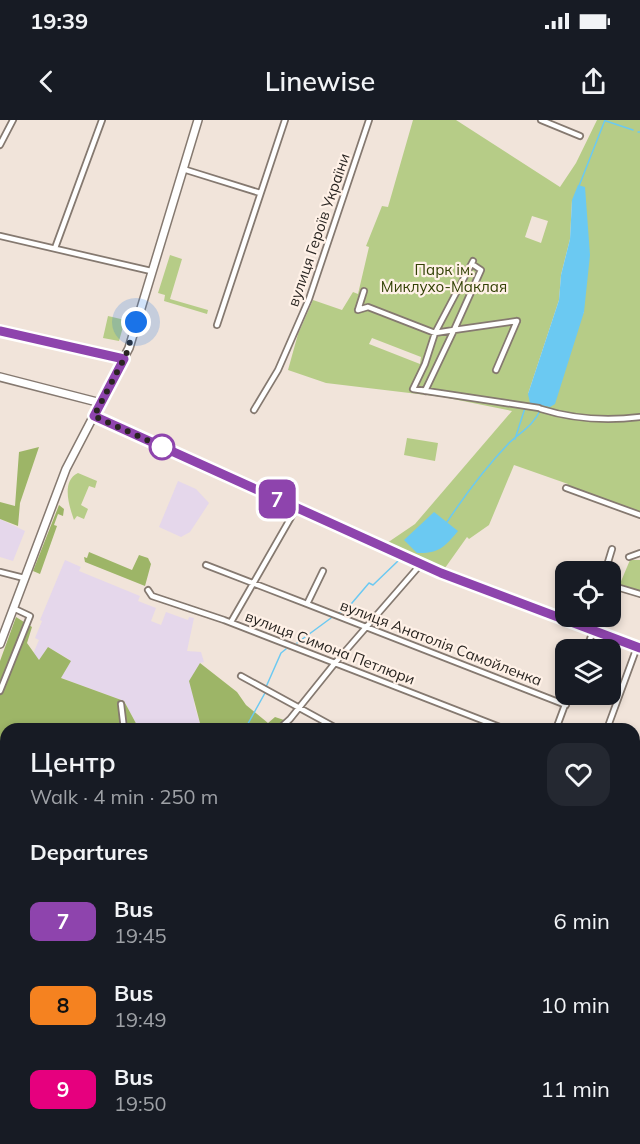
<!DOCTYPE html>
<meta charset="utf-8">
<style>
body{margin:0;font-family:Mulish,sans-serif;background:#242831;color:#f1f3f6;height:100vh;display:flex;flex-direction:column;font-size:22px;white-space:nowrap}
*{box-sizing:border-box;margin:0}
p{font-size:20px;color:#9ea1a6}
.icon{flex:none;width:33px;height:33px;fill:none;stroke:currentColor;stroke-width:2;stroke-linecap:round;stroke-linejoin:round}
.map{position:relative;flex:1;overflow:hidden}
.side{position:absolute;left:0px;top:603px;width:640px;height:422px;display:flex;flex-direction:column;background:#171b24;border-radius:18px 18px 0 0;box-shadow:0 3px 9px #0003}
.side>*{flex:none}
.badge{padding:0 12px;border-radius:9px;font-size:21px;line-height:39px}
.tools{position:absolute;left:555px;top:441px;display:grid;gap:12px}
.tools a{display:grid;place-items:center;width:66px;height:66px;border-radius:12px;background:#171b24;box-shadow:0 3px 9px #0003;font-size:30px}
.you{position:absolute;width:30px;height:30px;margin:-15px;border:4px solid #fff;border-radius:50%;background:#1a73e8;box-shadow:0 0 0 9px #1a73e833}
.map>.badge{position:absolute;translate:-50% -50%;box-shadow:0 0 0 3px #fff}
h2{padding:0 30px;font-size:22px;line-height:54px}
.round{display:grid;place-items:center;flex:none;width:63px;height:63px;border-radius:18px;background:#242831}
.overview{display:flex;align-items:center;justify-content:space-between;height:102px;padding:0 30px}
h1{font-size:28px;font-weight:600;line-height:45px}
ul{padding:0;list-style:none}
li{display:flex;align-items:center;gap:18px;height:84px;padding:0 30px}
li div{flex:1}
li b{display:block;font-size:22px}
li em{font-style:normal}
li .badge{min-width:66px;font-weight:700;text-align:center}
.status{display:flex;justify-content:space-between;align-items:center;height:42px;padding:0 30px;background:#171b24;direction:ltr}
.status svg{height:16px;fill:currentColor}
header{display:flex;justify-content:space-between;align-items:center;height:78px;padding:0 30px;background:#171b24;font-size:27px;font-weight:600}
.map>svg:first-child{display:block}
.commercial{fill:#e5d7eb}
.green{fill:#b6cc87;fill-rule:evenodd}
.forest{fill:#9db567}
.water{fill:#6bc9f2}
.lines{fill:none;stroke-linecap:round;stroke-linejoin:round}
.stream{stroke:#6bc9f2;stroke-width:1.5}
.street-casing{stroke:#857970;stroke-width:8}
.secondary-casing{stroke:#857970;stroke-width:10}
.street{stroke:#fff;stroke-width:4.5}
.secondary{stroke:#fff;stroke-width:7}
.line-casing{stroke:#fff;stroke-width:14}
.line{stroke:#8e44ad;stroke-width:9}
.walk{stroke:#292521;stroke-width:6;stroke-dasharray:0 10.8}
.stop-dot{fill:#fff;stroke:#8e44ad;stroke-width:3}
.labels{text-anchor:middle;stroke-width:4.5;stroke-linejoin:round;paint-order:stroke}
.street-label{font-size:15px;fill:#292521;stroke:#fff1e7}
.park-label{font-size:15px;fill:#334105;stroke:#fff1e7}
</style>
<div class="status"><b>19:39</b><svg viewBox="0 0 49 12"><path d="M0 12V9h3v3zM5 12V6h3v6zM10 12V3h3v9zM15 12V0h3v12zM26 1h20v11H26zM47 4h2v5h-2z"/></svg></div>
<header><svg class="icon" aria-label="back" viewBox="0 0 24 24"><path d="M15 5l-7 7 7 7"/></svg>Linewise<svg class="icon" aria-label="share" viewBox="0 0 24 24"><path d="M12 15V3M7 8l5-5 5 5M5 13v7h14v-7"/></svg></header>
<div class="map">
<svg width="640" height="1024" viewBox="0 0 640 1024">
<rect width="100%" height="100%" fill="#f1e4da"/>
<!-- commercial -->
<path class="commercial" d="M 178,361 L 196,369 L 209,383 L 190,412 L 181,417 L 159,407 Z
M 0,399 L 25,411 L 13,441 L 0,437 Z
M 65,440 L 81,447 L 79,451 L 140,476 L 138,481 L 156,488 L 151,501 L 161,505 L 166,492 L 188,500 L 189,497 L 194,498 L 187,531 L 201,532 L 204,542 L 200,543 L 194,584 L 201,607 L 139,609 L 124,581 L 61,558 L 70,540 L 48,527 L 40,541 L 33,534 L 39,520 L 35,518 L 42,501 L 40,500 Z"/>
<!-- green -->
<path class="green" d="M 413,0 L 456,0 L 560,67 L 576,43 L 597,0 L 640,0 L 640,395 L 566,368 L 568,364 L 514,345 L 489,405 L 469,419 L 467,417 L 445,448 L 387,423 L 415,404 L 512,291 L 443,277 L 326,263 L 288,250 L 298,214 L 313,180 L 342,190 L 353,172 L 358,174 L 369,127 L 366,126 L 382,86 L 388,87 ZM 572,80 L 584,192 L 528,274 L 559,180 L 561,155 L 570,119 ZM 532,96 L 548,101 L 541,123 L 525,117 ZM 372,218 L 421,237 L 420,244 L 369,224 Z
M 170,135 L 182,139 L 170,179 L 208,190 L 207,194 L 164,181 L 165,175 L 158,173 Z
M 108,196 L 125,200 L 119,221 L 103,218 Z
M 407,318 L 438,323 L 435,341 L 404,335 Z
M 78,353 L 97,361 L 95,368 L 89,366 L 81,385 L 88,389 L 84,399 L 77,396 L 74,400 C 69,386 61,361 78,353 Z
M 630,440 L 640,440 L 640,472 L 619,466 Z"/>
<!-- forest -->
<path class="forest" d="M 39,327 L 20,383 L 18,406 L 0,399 L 0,382 L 15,386 L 19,332 Z
M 59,385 L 64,389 L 63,396 L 58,394 L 54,405 L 57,406 L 40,454 L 33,451 Z
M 89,432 L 132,450 L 139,435 L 148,438 L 151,444 L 145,466 L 85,442 L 84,437 L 87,438 Z
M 16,497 L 32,507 L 27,523 L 39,540 L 48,527 L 71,541 L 61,558 L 124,581 L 139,609 L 6,609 L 6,659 L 0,658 L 0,541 Z
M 200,543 L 237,572 L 246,585 L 268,603 L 275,597 L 287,601 L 280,609 L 199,609 L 201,607 L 189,561 Z
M 0,689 L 6,695 L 6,772 L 1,778 Z
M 634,875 L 640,877 L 640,957 L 635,957 Z
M 640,999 L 640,1024 L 517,1024 L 530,1018 L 634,1018 L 635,1000 Z
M 310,1018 L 460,1019 L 442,1024 L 305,1024 Z"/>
<!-- water -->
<path class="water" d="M 578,65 L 585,67 L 590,135 L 584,192 L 555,284 L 550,287 L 530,283 L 528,274 L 559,180 L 561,155 L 570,119 L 572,80 Z
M 434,392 L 458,411 C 445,427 438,434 417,433 L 404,420 Z
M 460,1018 L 530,1018 L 530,1019 L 517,1024 L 442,1024 Z"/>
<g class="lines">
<!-- stream -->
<path class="stream" d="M 606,1 L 633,10
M 638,12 L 640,12
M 579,66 L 605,0
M 515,319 L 525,288
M 447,402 C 465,375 486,347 509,323 C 522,311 533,306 541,289
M 338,493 L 346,490 L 369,463 L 373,465 L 399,440
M 297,523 L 331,498
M 266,567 L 281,533 L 286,529
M 245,609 L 265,573
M 634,711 L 640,707"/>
<!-- street casing -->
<g class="street-casing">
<path id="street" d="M 541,0 L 580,16
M 0,25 L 13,0
M 183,49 L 260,73
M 0,116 L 151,151
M 55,128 L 102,0
M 473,141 L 435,213 L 425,244 L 413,269 L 539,288
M 358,190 L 368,187 L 435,213 L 454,210 L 481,150 L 472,144
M 358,190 L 364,171
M 217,205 L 285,0
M 496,250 L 517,201
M 425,271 L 454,210 L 517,201
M 541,289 C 573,299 607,301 640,297
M 254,290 L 278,250 L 309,179 L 369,0
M 566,368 L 640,395
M 629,437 L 640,433
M 206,445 L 307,484 L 323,451
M 0,452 L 24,458
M 605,452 L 612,429
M 610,465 L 640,474
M 148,470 L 152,476 L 224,500 L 505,609
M 307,484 L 566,585
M 231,502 L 297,387
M 585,508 L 589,496
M 586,530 L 593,511
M 241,556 L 338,609
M 0,571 L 30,496 L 13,488
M 121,584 L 124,609
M 279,609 L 290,599 L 335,543 L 421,444
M 556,609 L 569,574
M 607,609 L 637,527
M 0,631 L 6,635
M 634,673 L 640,657
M 634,683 L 640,686
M 0,797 L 6,792
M 634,803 L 640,806
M 89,1018 L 89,1024
M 147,1018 L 150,1024
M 246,1018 L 258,1024"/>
</g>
<!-- secondary casing -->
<g class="secondary-casing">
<path id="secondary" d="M 0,211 L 124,239
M 0,257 L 101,283
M 94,296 L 441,453 L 640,528
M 0,524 L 66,349 L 129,228 L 198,0"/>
</g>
<!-- street -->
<use href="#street" class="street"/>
<!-- secondary -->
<use href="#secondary" class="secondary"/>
</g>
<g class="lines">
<!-- line casing -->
<g class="line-casing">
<path id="line" d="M 0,211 L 124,239 L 94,296 L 441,453 L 640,528"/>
</g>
<!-- line -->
<use href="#line" class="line"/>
<!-- walk -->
<path class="walk" d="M 136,202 L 126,235 L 94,296 L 162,327"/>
</g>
<!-- markers -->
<circle class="stop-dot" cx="162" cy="327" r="12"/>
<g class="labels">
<!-- street labels -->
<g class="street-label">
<text transform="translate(319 110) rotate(-71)" y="5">вулиця Героїв України</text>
<text transform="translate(441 523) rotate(21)" y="5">вулиця Анатолія Самойленка</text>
<text transform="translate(330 528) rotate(21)" y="5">вулиця Симона Петлюри</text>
</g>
<!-- park labels -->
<g class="park-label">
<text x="444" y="155">Парк ім.<tspan x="444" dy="17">Миклухо-Маклая</tspan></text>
</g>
</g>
</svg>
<div class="tools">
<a><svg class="icon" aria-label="locate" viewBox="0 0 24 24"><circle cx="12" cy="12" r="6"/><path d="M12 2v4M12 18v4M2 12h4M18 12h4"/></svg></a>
<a><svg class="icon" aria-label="layers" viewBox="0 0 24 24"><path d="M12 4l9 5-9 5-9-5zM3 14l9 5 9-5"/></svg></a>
</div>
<div class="you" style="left:136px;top:202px"></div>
<b class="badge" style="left:277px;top:379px;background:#8e44ad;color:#fff">7</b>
<section class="side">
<div class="overview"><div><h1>Центр</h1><p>Walk · 4 min · 250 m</p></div><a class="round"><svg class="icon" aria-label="heart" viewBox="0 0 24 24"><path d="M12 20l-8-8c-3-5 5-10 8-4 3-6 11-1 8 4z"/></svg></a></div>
<h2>Departures</h2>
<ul>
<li><span class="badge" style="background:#8e44ad;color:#fff">7</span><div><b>Bus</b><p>19:45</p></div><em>6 min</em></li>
<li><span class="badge" style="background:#f58220;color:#111">8</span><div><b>Bus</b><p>19:49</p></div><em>10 min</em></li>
<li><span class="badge" style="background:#e6007e;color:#fff">9</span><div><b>Bus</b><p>19:50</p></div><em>11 min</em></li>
</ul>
</section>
</div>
